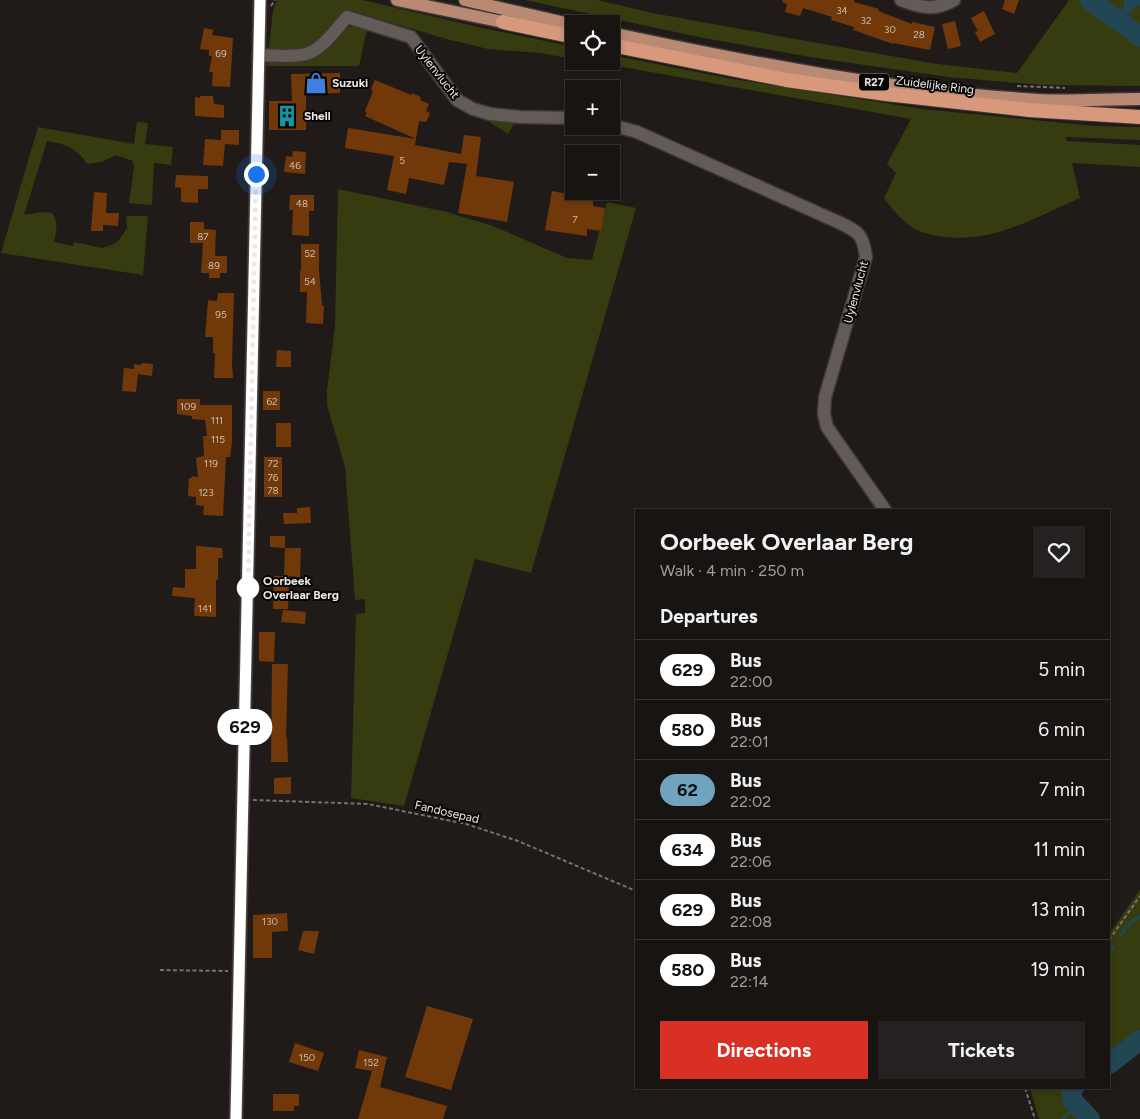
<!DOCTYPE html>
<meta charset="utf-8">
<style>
body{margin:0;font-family:Figtree,sans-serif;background:#252120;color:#f1f3f6;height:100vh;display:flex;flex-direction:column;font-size:19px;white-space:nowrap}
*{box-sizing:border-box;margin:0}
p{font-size:16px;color:#9f9e9f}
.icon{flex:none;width:28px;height:28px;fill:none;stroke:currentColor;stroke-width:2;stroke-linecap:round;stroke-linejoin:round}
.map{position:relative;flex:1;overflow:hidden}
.sheet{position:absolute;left:635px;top:509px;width:475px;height:580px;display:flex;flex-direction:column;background:#181412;border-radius:0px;box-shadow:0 2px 8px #0003,0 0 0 1px #363332}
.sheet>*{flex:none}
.badge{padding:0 10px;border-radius:16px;font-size:18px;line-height:32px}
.tools{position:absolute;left:565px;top:15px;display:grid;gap:10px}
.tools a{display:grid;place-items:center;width:55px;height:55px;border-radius:0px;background:#181412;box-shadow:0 2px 8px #0003,0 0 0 1px #363332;font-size:25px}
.you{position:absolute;width:25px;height:25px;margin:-12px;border:4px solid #fff;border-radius:50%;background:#1a73e8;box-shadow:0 0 0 8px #1a73e833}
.map>.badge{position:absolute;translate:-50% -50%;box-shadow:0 0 0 2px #fff}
h2{padding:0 25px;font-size:19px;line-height:45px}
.round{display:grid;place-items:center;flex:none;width:52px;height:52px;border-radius:0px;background:#252120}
.headline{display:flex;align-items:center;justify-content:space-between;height:85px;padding:0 25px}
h1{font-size:24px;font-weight:700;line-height:38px}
.cta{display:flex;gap:10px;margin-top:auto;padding:10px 25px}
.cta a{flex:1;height:58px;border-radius:0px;background:#d93025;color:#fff;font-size:20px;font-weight:700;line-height:58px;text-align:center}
.cta a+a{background:#252120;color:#f1f3f6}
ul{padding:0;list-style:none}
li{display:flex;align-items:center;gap:15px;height:60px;padding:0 25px;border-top:1px solid #363332}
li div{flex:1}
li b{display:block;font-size:19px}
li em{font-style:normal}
li .badge{min-width:55px;font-weight:700;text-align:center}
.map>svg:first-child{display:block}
.green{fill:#363c0f}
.water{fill:#224754}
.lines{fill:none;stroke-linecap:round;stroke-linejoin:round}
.stream{stroke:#224754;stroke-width:3}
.river{stroke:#224754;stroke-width:20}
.building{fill:#713909}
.minor-casing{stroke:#3c3836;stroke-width:15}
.secondary-casing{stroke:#3c3836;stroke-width:15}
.primary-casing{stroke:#3c3836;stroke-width:15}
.trunk-casing{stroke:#3c3836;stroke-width:16}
.path{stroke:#76726f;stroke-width:2;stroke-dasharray:4 2.5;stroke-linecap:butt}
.minor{stroke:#625b57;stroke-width:12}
.secondary{stroke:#625b57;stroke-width:12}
.primary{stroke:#ba8973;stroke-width:12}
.trunk{stroke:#d7987c;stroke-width:14}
.line-casing{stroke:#fff;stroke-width:11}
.line{stroke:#fff;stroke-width:8}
.walk{stroke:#ebe8e5;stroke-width:5;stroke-dasharray:0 9}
.stop-dot{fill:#fff;stroke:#fff;stroke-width:2.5}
.labels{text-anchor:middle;stroke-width:4;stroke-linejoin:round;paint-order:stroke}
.number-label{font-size:10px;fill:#ccbcae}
.shield{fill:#080605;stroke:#a7a4a2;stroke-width:1}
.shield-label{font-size:11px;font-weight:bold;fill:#ebe8e5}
.street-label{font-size:12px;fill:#ebe8e5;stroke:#080605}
.poi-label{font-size:12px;font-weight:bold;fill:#ebe8e5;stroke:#080605;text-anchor:start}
.stop-label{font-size:12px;font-weight:bold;fill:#ebe8e5;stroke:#080605;text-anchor:start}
</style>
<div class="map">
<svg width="1140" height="1119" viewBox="0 0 1140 1119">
<rect width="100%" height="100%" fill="#201b18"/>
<!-- green -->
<path class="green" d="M 277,0 L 362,0 L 487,29 L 574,47 L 574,59 L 540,53 L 488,49 L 450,40 L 349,10 L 321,39 L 310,48 L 300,51 L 273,50 L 269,47 L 273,11 Z
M 525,0 L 597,0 L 652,13 L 795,39 L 937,64 L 1017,73 L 1069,0 L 1080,0 C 1096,20 1122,27 1140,45 L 1140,86 L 1042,85 L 948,77 L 810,57 L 699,37 Z
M 1098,0 L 1123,0 L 1124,6 L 1119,11 L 1115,12 Z
M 1140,6 L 1140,29 L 1126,18 L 1134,8 Z
M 357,25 L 367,29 L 359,66 L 266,66 L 269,58 L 308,58 L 343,29 Z
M 611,55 L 727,78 L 922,109 L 1095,126 L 1140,127 L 1140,140 L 1065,137 L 1067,141 L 1140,145 L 1140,167 L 1072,163 L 1080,198 C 1033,218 992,245 938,236 C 926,234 913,230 904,221 C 896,214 890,206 884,198 L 896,173 L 887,164 L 911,119 L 590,61 L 611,61 Z
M 482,117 L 514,124 L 508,134 Z
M 137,122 L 148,123 L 145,144 L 173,147 L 171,165 L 154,163 L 152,205 L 129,203 L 134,167 L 133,161 L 116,155 L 101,162 L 87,164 C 77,148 66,144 47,141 L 24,215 L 42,212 L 52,213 C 59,222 56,232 54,242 L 73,246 L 74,242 L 102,248 L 112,245 L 119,240 L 127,228 L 126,216 L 148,216 L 143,275 L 1,253 L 38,127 L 134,144 Z
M 338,189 L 447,212 L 493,226 L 567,258 L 592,260 L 607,202 L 636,208 L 531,573 L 475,559 L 404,806 L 351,798 L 356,614 L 365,613 L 365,599 L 355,600 L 345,467 L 327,405 L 327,391 L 335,326 Z
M 1140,890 L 1140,1032 L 1133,1039 L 1109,1056 L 1109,934 Z
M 1030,1088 L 1062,1088 L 1062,1096 L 1082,1119 L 1039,1119 Z"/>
<!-- water -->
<path class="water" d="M 1123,0 L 1140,0 L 1140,6 L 1134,8 L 1126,18 L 1115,12 L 1119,11 L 1124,6 Z"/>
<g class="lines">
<!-- stream -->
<path class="stream" d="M 1120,936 L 1130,923 L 1140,916
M 1109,954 L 1113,947
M 1063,1119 L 1077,1106"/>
<!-- river -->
<path class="river" d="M 1090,0 C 1106,14 1124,23 1140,37
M 1109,1064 L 1140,1040
M 1074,1088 L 1071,1091 L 1073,1101 L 1090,1119"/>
</g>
<!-- building -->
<path class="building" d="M 783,0 L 854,0 L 854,2 L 879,9 L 878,11 L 912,24 L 912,22 L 935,27 L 930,50 L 893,43 L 893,44 L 853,30 L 854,27 L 831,20 L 832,17 L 803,8 L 800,16 L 785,12 L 787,4 L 782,2 Z
M 1005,0 L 1019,0 L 1014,14 L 1002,9 Z
M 984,11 L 995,34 L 980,42 L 975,32 L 978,31 L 971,18 Z
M 955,21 L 961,46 L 948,49 L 942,24 Z
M 204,28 L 213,30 L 212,35 L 233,38 L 230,87 L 212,86 L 213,72 L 209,72 L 212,56 L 209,56 L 209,50 L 200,49 Z
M 340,73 L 340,93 L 306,94 L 306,130 L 269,130 L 269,101 L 292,101 L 291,74 Z
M 375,80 L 411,95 L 412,93 L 421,97 L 420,100 L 429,104 L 426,111 L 430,113 L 426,122 L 419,121 L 416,139 L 365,116 L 367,113 L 365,111 L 373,91 L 371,89 Z
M 200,96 L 213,96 L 214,104 L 224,105 L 224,118 L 195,116 L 195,97 L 200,98 Z
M 348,128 L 416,139 L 415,145 L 461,154 L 464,135 L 481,137 L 476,176 L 514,182 L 507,222 L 458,213 L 467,164 L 449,162 L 444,185 L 409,178 L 406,194 L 387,190 L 394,156 L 345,148 Z
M 221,130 L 239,130 L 239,145 L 225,144 L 223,166 L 203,165 L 205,139 L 221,140 Z
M 293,151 L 306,152 L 305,174 L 284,172 L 286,156 L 292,157 Z
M 176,175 L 208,176 L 208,189 L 198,189 L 198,203 L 181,202 L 181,188 L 175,187 Z
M 552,191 L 593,199 L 593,206 L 605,208 L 601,231 L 587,229 L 587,236 L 545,230 Z
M 94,192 L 107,193 L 106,213 L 119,213 L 118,226 L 103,225 L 103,231 L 91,231 Z
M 290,195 L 314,195 L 314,211 L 309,211 L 309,236 L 292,235 L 293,210 L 289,210 Z
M 190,222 L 204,222 L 204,229 L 216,230 L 215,256 L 227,256 L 227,273 L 220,273 L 220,278 L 209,278 L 209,273 L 201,273 L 203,243 L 190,243 Z
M 301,244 L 319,244 L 319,270 L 322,305 L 324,306 L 323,324 L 306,323 L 307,292 L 300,292 L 300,271 L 301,271 Z
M 218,293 L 234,293 L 232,363 L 233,378 L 214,378 L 215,353 L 213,353 L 213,337 L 205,337 L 208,300 L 217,301 Z
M 277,350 L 291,351 L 291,367 L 276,367 Z
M 142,363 L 153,364 L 152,376 L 138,374 L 136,392 L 122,391 L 124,368 L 134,369 L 134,364 L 141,365 Z
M 263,391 L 280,391 L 280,410 L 263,410 Z
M 177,399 L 200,399 L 200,405 L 232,405 L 232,442 L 230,457 L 226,457 L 223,516 L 203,515 L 204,506 L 196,505 L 196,497 L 188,496 L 189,478 L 192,478 L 191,476 L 198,477 L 196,458 L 204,456 L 203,436 L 207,436 L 205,420 L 192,419 L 192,416 L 177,414 Z
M 276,423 L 291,423 L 291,447 L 276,447 Z
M 264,457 L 282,457 L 282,497 L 264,497 Z
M 310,507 L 311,523 L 284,524 L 283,513 L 297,513 L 297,508 Z
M 270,536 L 285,536 L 285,548 L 270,547 Z
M 196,546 L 222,548 L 223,558 L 218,558 L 218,580 L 216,580 L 216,617 L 195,616 L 194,614 L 195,598 L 172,596 L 173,587 L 185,588 L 185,569 L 196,569 Z
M 285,548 L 301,548 L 300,577 L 284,576 Z
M 274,576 L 289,576 L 288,609 L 273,609 Z
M 283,610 L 306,612 L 305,624 L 281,622 Z
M 259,632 L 275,632 L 274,662 L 259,661 Z
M 272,664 L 288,664 L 286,737 L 287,737 L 288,762 L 271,762 Z
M 291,777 L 291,794 L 274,794 L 274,778 Z
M 287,913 L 288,931 L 272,932 L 272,958 L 253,958 L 253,915 Z
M 303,931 L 319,931 L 314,954 L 298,950 Z
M 427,1006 L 473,1019 L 451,1090 L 405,1077 Z
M 295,1043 L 324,1053 L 318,1071 L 289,1062 Z
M 359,1050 L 387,1057 L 380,1087 L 447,1106 L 443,1119 L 358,1119 L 372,1071 L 355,1068 Z
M 273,1094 L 299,1094 L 299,1106 L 294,1106 L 294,1111 L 273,1111 Z"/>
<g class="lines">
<!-- minor casing -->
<g class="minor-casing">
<path id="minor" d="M 901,0 C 921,8 935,11 954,0
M 259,55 C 274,55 292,58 306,54 C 323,49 336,29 347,17 L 411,37 L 457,100 L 473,109 L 490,114 L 520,117 L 574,118
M 611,125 L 637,132 L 838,222 C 859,232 863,234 866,257 L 825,397 L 824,414 L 827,427 L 885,510"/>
</g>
<!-- secondary casing -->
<g class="secondary-casing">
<path id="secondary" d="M 236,1119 L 260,0"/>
</g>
<!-- primary casing -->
<g class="primary-casing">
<path id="primary" d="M 397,0 L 503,22
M 465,0 L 574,25
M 611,33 C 752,63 894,91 1038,100 C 1072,102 1106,99 1140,99"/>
</g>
<!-- trunk casing -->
<g class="trunk-casing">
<path id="trunk" d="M 503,22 L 574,37
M 611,45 L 786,80 L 886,94 L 1029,110 L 1140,117"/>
</g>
<!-- path -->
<path class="path" d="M 271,6 L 275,0
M 581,15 L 608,21
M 1017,86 L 1065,88
M 253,800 L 368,804 L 466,824 L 518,841 L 636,891
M 1109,940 L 1140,896
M 160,970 L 228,971
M 1025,1088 L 1035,1119"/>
<!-- minor -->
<use href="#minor" class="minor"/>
<!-- secondary -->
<use href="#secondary" class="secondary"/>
<!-- primary -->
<use href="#primary" class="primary"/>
<!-- trunk -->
<use href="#trunk" class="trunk"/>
</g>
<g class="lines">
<!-- line casing -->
<g class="line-casing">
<path id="line" d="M 236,1119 L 260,0"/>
</g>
<!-- line -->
<use href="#line" class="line"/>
<!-- walk -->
<path class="walk" d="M 248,588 L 256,174"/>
</g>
<!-- icons -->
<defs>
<g id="shop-bare" transform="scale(1.725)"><path d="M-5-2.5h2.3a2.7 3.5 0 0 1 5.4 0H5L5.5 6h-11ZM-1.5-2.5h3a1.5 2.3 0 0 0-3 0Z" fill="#3f7fe0" stroke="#080605" stroke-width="2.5" paint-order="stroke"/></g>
<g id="building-bare" transform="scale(1.725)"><path d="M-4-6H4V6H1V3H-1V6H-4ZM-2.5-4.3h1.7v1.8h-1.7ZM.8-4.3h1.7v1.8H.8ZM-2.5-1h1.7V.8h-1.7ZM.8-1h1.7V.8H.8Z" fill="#0f9aa8" stroke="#080605" stroke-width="2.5" paint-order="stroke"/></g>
</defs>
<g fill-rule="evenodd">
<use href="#shop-bare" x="316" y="83"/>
<use href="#building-bare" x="287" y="116"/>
</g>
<!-- markers -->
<circle class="stop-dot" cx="248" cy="588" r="10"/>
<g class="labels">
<!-- number labels -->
<g class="number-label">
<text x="842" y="14">34</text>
<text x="866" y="24">32</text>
<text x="890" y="33">30</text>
<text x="919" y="38">28</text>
<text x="221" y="57">69</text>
<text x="402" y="164">5</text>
<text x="295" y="169">46</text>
<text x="302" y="207">48</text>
<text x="575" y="223">7</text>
<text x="203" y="240">87</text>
<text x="310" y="257">52</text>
<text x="214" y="269">89</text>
<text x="310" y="285">54</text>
<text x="221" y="318">95</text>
<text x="272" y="405">62</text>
<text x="188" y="410">109</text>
<text x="217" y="424">111</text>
<text x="218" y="443">115</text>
<text x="211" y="467">119</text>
<text x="273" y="467">72</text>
<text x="273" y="481">76</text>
<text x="273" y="494">78</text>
<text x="206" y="496">123</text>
<text x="205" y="612">141</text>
<text x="270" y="925">130</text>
<text x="307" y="1061">150</text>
<text x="371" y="1066">152</text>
</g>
<!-- shield labels -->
<rect class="shield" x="859" y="73.5" width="30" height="17" rx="4"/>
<g class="shield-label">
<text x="874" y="86">R27</text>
</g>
<!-- street labels -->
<g class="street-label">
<text transform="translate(437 72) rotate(52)" y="4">Uylenvlucht</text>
<text transform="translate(935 85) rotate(7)" y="4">Zuidelijke Ring</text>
<text transform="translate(856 292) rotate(-75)" y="4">Uylenvlucht</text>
<text transform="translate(447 812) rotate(13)" y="4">Fandosepad</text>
</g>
<!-- poi labels -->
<g class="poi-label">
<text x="332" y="87">Suzuki</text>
<text x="304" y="120">Shell</text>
</g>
<!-- stop labels -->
<g class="stop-label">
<text x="263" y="585">Oorbeek<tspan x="263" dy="14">Overlaar Berg</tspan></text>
</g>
</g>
</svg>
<div class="tools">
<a><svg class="icon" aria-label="locate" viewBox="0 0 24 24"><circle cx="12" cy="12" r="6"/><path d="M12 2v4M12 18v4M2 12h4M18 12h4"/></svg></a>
<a>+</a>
<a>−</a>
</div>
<div class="you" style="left:256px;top:174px"></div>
<b class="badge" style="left:245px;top:727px;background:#fff;color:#111">629</b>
<section class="sheet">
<div class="headline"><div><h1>Oorbeek Overlaar Berg</h1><p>Walk · 4 min · 250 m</p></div><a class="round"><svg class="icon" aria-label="heart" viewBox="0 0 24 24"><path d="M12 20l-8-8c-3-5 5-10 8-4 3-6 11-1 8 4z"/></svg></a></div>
<h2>Departures</h2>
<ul>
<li><span class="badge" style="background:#fff;color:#111">629</span><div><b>Bus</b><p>22:00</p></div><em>5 min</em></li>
<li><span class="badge" style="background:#fff;color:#111">580</span><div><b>Bus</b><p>22:01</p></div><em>6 min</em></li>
<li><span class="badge" style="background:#70a3bd;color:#111">62</span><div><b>Bus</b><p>22:02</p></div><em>7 min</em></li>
<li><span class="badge" style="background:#fff;color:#111">634</span><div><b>Bus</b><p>22:06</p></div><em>11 min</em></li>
<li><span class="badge" style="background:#fff;color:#111">629</span><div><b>Bus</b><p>22:08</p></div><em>13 min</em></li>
<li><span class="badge" style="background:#fff;color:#111">580</span><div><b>Bus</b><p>22:14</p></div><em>19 min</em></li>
</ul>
<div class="cta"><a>Directions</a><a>Tickets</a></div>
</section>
</div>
